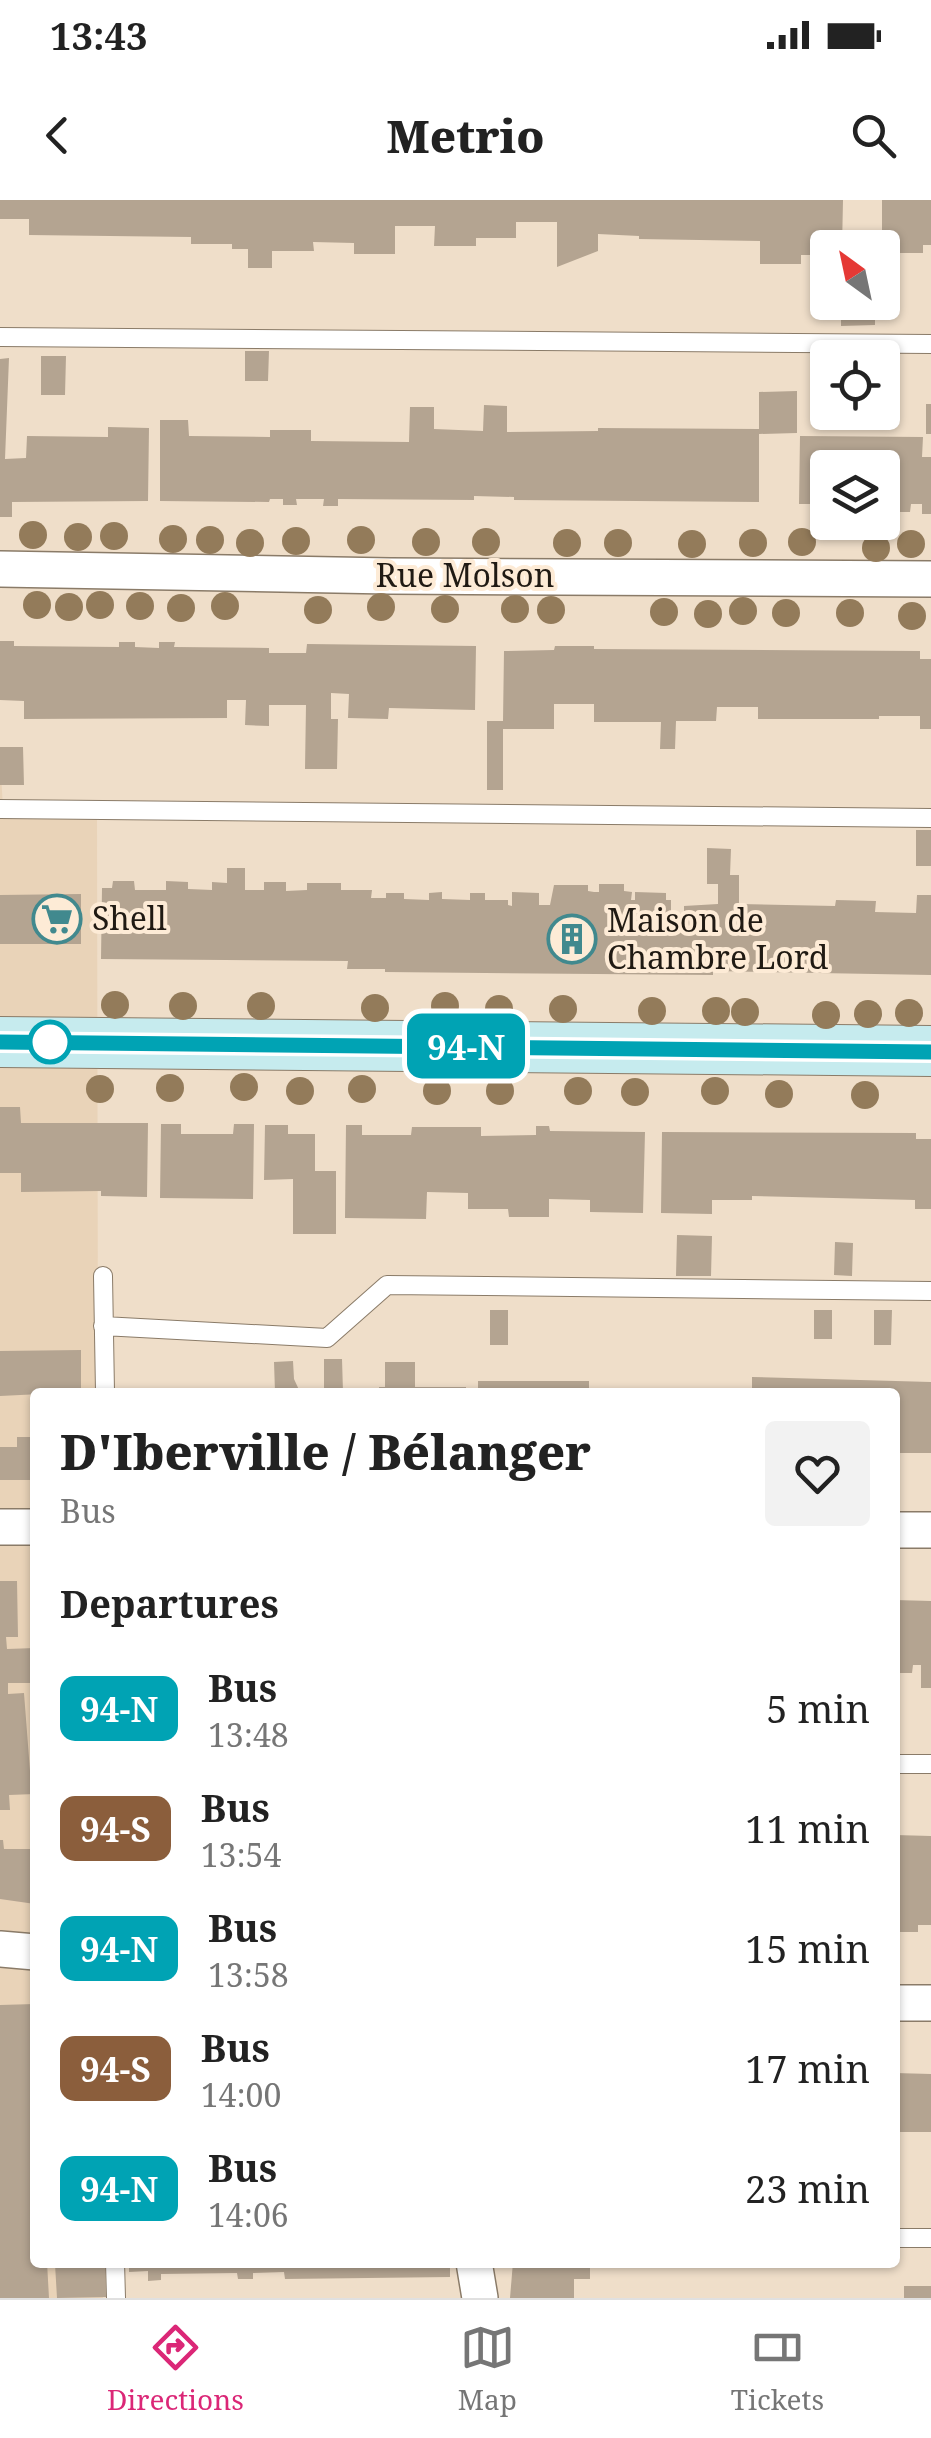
<!DOCTYPE html>
<meta charset="utf-8">
<style>
body{margin:0;font-family:"Noto Serif",serif;background:#f2f2f2;color:#222;height:100vh;display:flex;flex-direction:column;font-size:38px;white-space:nowrap}
*{box-sizing:border-box;margin:0}
p{font-size:32px;color:#767676}
.icon{flex:none;width:55px;height:55px;fill:none;stroke:currentColor;stroke-width:2;stroke-linecap:round;stroke-linejoin:round}
.map{position:relative;flex:1;overflow:hidden}
.sheet{position:absolute;left:30px;top:1188px;width:870px;height:880px;display:flex;flex-direction:column;background:#fff;border-radius:10px;box-shadow:0 2px 8px #0004}
.sheet>*{flex:none}
.badge{padding:0 20px;border-radius:15px;font-size:35px;line-height:65px}
.needle{width:65px;rotate:327deg}
.tools{position:absolute;left:810px;top:30px;display:grid;gap:20px}
.tools a{display:grid;place-items:center;width:90px;height:90px;border-radius:10px;background:#fff;box-shadow:0 2px 8px #0004;font-size:50px}
.map>.badge{position:absolute;translate:-50% -50%;box-shadow:0 0 0 5px #fff}
h2{padding:0 30px;font-size:38px;line-height:90px}
.round{display:grid;place-items:center;flex:none;width:105px;height:105px;border-radius:10px;background:#f2f2f2}
.head{display:flex;align-items:center;justify-content:space-between;height:170px;padding:0 30px}
h1{font-size:48px;font-weight:800;line-height:75px}
ul{padding:0;list-style:none}
li{display:flex;align-items:center;gap:30px;height:120px;padding:0 30px}
li div{flex:1}
li b{display:block;font-size:38px}
li em{font-style:normal}
li .badge{min-width:110px;font-weight:700;text-align:center}
.status{display:flex;justify-content:space-between;align-items:center;height:70px;padding:0 50px;background:#fff;direction:ltr}
.status svg{height:28px;fill:currentColor}
header{display:flex;justify-content:space-between;align-items:center;height:130px;padding:0 30px;background:#fff;font-size:45px;font-weight:800}
.menu{display:flex;justify-content:space-around;align-items:center;height:140px;border-top:2px solid #e0e0e0;background:#fff;font-size:28px;color:#767676}
.menu a{display:grid;justify-items:center;gap:5px}
.menu .selected{color:#db2777}
.map>svg:first-child{display:block}
.built{fill:#e9d3b8}
.building{fill:#b4a491}
.lines{fill:none;stroke-linecap:round;stroke-linejoin:round}
.lane-casing{stroke:#8a7b68;stroke-width:20}
.street-casing{stroke:#8a7b68;stroke-width:38}
.secondary-casing{stroke:#8a7b68;stroke-width:52}
.lane{stroke:#fff;stroke-width:18}
.street{stroke:#fff;stroke-width:35}
.secondary{stroke:#c6ebee;stroke-width:50}
.tree{fill:#937b5a}
.line-casing{stroke:#fff;stroke-width:22}
.line{stroke:#00a3b4;stroke-width:15}
.stop-dot{fill:#fff;stroke:#00a3b4;stroke-width:5}
.labels{text-anchor:middle;stroke-width:8;stroke-linejoin:round;paint-order:stroke}
.street-label{font-size:32px;fill:#201a13;stroke:#fdebd6}
.poi-label{font-size:32px;fill:#201a13;stroke:#fdebd6;text-anchor:start}
</style>
<div class="status"><b>13:43</b><svg viewBox="0 0 49 12"><path d="M0 12V9h3v3zM5 12V6h3v6zM10 12V3h3v9zM15 12V0h3v12zM26 1h20v11H26zM47 4h2v5h-2z"/></svg></div>
<header><svg class="icon" aria-label="back" viewBox="0 0 24 24"><path d="M15 5l-7 7 7 7"/></svg>Metrio<svg class="icon" aria-label="search" viewBox="0 0 24 24"><circle cx="10" cy="10" r="6"/><path d="M15 15l6 6"/></svg></header>
<div class="map">
<svg width="931" height="2098" viewBox="0 0 931 2098">
<rect width="100%" height="100%" fill="#efdec9"/>
<!-- built -->
<path class="built" d="M 0,557 L 3,608 L 97,609 L 98,1192 L 35,1192 L 35,2062 L 102,2063 L 103,2098 L 0,2098 Z"/>
<!-- building -->
<path class="building" d="M 0,0 L 843,0 L 842,48 L 828,48 L 828,55 L 801,55 L 801,64 L 760,64 L 760,41 L 639,39 L 639,36 L 598,34 L 598,51 L 557,67 L 557,22 L 516,22 L 516,38 L 476,38 L 476,46 L 434,46 L 435,26 L 395,26 L 395,54 L 354,54 L 354,43 L 313,42 L 314,51 L 272,51 L 272,68 L 248,68 L 248,49 L 232,49 L 232,44 L 191,44 L 191,37 L 29,35 L 29,19 L 0,19 Z
M 882,0 L 931,0 L 931,45 L 923,45 L 923,53 L 882,53 Z
M 841,102 L 875,102 L 875,125 L 841,126 Z
M 245,151 L 269,151 L 268,181 L 245,181 Z
M 41,156 L 66,156 L 65,195 L 41,195 Z
M 9,158 L 5,259 L 26,258 L 27,236 L 108,237 L 108,227 L 149,228 L 148,301 L 12,302 L 12,317 L 0,317 L 0,159 Z
M 797,191 L 797,233 L 759,234 L 759,302 L 514,300 L 514,297 L 474,296 L 474,300 L 338,299 L 338,306 L 323,306 L 324,299 L 296,299 L 297,305 L 283,305 L 283,299 L 270,299 L 269,302 L 160,301 L 160,220 L 188,220 L 189,236 L 270,237 L 270,230 L 311,230 L 311,241 L 409,242 L 410,207 L 434,207 L 434,229 L 483,231 L 484,205 L 507,206 L 507,232 L 598,231 L 598,228 L 759,229 L 759,192 Z
M 926,204 L 931,204 L 931,234 L 926,234 Z
M 800,236 L 923,237 L 922,257 L 931,257 L 931,314 L 922,314 L 922,304 L 911,304 L 910,312 L 894,312 L 894,304 L 882,304 L 882,268 L 828,268 L 828,311 L 813,310 L 813,304 L 799,304 Z
M 0,441 L 14,441 L 14,446 L 119,447 L 119,442 L 135,442 L 135,447 L 159,448 L 159,442 L 175,442 L 174,447 L 269,448 L 269,453 L 306,453 L 307,444 L 476,446 L 475,510 L 389,508 L 388,519 L 348,518 L 349,494 L 331,493 L 331,519 L 338,519 L 337,569 L 305,569 L 306,505 L 269,505 L 269,526 L 245,525 L 246,500 L 227,500 L 227,518 L 24,519 L 24,501 L 0,500 Z
M 555,446 L 594,446 L 594,449 L 920,451 L 920,459 L 931,459 L 931,529 L 920,529 L 920,516 L 879,516 L 879,519 L 758,519 L 758,507 L 717,507 L 716,521 L 676,521 L 675,549 L 660,549 L 661,522 L 594,522 L 594,504 L 554,504 L 554,529 L 503,529 L 503,590 L 487,590 L 487,521 L 503,521 L 504,451 L 554,450 Z
M 0,547 L 23,547 L 24,585 L 0,585 Z
M 916,630 L 931,630 L 931,666 L 916,666 Z
M 707,648 L 731,649 L 730,675 L 739,675 L 739,704 L 835,706 L 836,700 L 876,701 L 875,712 L 916,713 L 917,695 L 931,695 L 931,775 L 713,771 L 713,775 L 385,772 L 385,769 L 347,769 L 348,761 L 101,759 L 102,688 L 112,688 L 113,681 L 134,681 L 135,690 L 166,690 L 166,681 L 188,682 L 188,689 L 212,690 L 212,682 L 227,683 L 227,668 L 245,668 L 245,690 L 264,690 L 264,682 L 286,682 L 286,691 L 307,690 L 307,683 L 341,683 L 341,690 L 372,690 L 371,698 L 386,698 L 386,693 L 404,693 L 404,699 L 429,700 L 429,693 L 442,692 L 442,699 L 470,700 L 470,693 L 485,693 L 485,700 L 508,700 L 508,705 L 512,706 L 512,692 L 539,693 L 539,705 L 550,705 L 554,685 L 588,685 L 588,691 L 594,692 L 599,692 L 599,684 L 624,684 L 624,691 L 632,692 L 631,700 L 635,700 L 635,692 L 666,693 L 666,700 L 671,700 L 671,713 L 684,713 L 684,706 L 718,704 L 718,684 L 707,684 Z
M 81,694 L 81,744 L 0,744 L 0,695 Z
M 0,907 L 20,907 L 21,923 L 148,923 L 147,997 L 101,996 L 101,991 L 21,992 L 21,973 L 0,973 Z
M 161,924 L 181,924 L 181,934 L 233,934 L 234,924 L 254,924 L 253,999 L 160,998 Z
M 265,925 L 288,925 L 288,934 L 315,934 L 315,971 L 336,971 L 336,1034 L 293,1034 L 293,979 L 264,980 Z
M 346,925 L 362,925 L 362,935 L 411,935 L 412,927 L 481,927 L 481,936 L 536,935 L 536,926 L 549,926 L 550,931 L 645,932 L 643,1013 L 590,1012 L 590,1000 L 549,999 L 549,1017 L 509,1017 L 508,1009 L 468,1009 L 468,993 L 427,992 L 426,1019 L 345,1018 Z
M 662,932 L 916,933 L 916,939 L 931,939 L 931,1009 L 915,1009 L 915,1000 L 752,996 L 752,1000 L 712,1000 L 712,1014 L 661,1013 Z
M 677,1035 L 712,1036 L 711,1076 L 676,1076 Z
M 835,1042 L 853,1043 L 852,1076 L 834,1075 Z
M 490,1110 L 508,1110 L 508,1145 L 490,1145 Z
M 814,1110 L 832,1110 L 832,1139 L 814,1139 Z
M 874,1110 L 892,1110 L 891,1145 L 874,1145 Z
M 81,1150 L 81,1192 L 0,1196 L 0,1151 Z
M 324,1159 L 342,1159 L 343,1192 L 324,1192 Z
M 293,1161 L 294,1179 L 300,1192 L 275,1192 L 274,1162 Z
M 385,1162 L 415,1162 L 415,1187 L 466,1187 L 466,1192 L 379,1192 L 379,1187 L 385,1187 Z
M 752,1177 L 931,1182 L 931,1253 L 895,1253 L 895,1192 L 752,1192 Z
M 478,1181 L 589,1181 L 589,1192 L 478,1192 Z
M 670,1188 L 727,1189 L 727,1192 L 670,1192 Z
M 17,1237 L 35,1237 L 35,1280 L 0,1280 L 0,1247 L 17,1247 Z
M 0,1381 L 17,1381 L 18,1437 L 6,1437 L 7,1449 L 35,1448 L 35,1483 L 8,1483 L 8,1494 L 24,1493 L 30,1571 L 35,1571 L 35,1594 L 9,1595 L 10,1610 L 0,1610 Z
M 895,1400 L 931,1401 L 931,1488 L 921,1488 L 921,1465 L 913,1465 L 912,1473 L 895,1473 Z
M 895,1635 L 931,1636 L 931,1725 L 918,1725 L 918,1732 L 899,1732 L 899,1724 L 895,1724 Z
M 0,1640 L 3,1640 L 4,1649 L 35,1649 L 35,1704 L 0,1699 Z
M 35,1804 L 35,2062 L 47,2062 L 49,2098 L 0,2098 L 0,1805 Z
M 895,1873 L 931,1874 L 931,1932 L 895,1932 Z
M 129,2062 L 450,2062 L 450,2077 L 285,2079 L 284,2072 L 253,2073 L 253,2079 L 238,2079 L 237,2073 L 161,2074 L 161,2080 L 148,2081 L 148,2071 L 129,2072 Z
M 513,2062 L 590,2062 L 590,2079 L 574,2079 L 574,2098 L 510,2098 Z
M 105,2063 L 106,2097 L 57,2098 L 55,2064 Z
M 904,2086 L 931,2086 L 931,2098 L 904,2098 Z"/>
<g class="lines">
<!-- lane casing -->
<g class="lane-casing">
<path id="lane" d="M 0,137 L 931,144
M 0,609 L 931,618
M 103,1076 L 105,1192
M 103,1126 L 327,1138 L 387,1085 L 931,1091
M 895,1564 L 931,1564
M 895,2038 L 931,2038
M 115,2062 L 116,2098"/>
</g>
<!-- street casing -->
<g class="street-casing">
<path id="street" d="M 0,369 L 390,376 L 931,379
M 0,1327 L 35,1327
M 895,1330 L 931,1330
M 0,1749 L 35,1752
M 895,1803 L 931,1803
M 474,2062 L 480,2098"/>
</g>
<!-- secondary casing -->
<g class="secondary-casing">
<path id="secondary" d="M 0,842 L 931,851"/>
</g>
<!-- lane -->
<use href="#lane" class="lane"/>
<!-- street -->
<use href="#street" class="street"/>
<!-- secondary -->
<use href="#secondary" class="secondary"/>
</g>
<!-- trees -->
<g class="tree">
<circle cx="33" cy="335" r="14"/>
<circle cx="114" cy="336" r="14"/>
<circle cx="78" cy="337" r="14"/>
<circle cx="173" cy="339" r="14"/>
<circle cx="210" cy="340" r="14"/>
<circle cx="361" cy="340" r="14"/>
<circle cx="296" cy="341" r="14"/>
<circle cx="426" cy="342" r="14"/>
<circle cx="486" cy="342" r="14"/>
<circle cx="802" cy="342" r="14"/>
<circle cx="250" cy="343" r="14"/>
<circle cx="567" cy="343" r="14"/>
<circle cx="618" cy="343" r="14"/>
<circle cx="753" cy="343" r="14"/>
<circle cx="692" cy="344" r="14"/>
<circle cx="911" cy="344" r="14"/>
<circle cx="876" cy="348" r="14"/>
<circle cx="37" cy="405" r="14"/>
<circle cx="100" cy="405" r="14"/>
<circle cx="140" cy="406" r="14"/>
<circle cx="225" cy="406" r="14"/>
<circle cx="69" cy="407" r="14"/>
<circle cx="381" cy="407" r="14"/>
<circle cx="181" cy="408" r="14"/>
<circle cx="445" cy="409" r="14"/>
<circle cx="515" cy="409" r="14"/>
<circle cx="318" cy="410" r="14"/>
<circle cx="551" cy="410" r="14"/>
<circle cx="743" cy="411" r="14"/>
<circle cx="664" cy="412" r="14"/>
<circle cx="786" cy="413" r="14"/>
<circle cx="850" cy="413" r="14"/>
<circle cx="708" cy="414" r="14"/>
<circle cx="912" cy="416" r="14"/>
<circle cx="115" cy="805" r="14"/>
<circle cx="183" cy="806" r="14"/>
<circle cx="261" cy="806" r="14"/>
<circle cx="445" cy="806" r="14"/>
<circle cx="375" cy="808" r="14"/>
<circle cx="499" cy="809" r="14"/>
<circle cx="563" cy="809" r="14"/>
<circle cx="652" cy="811" r="14"/>
<circle cx="716" cy="811" r="14"/>
<circle cx="745" cy="812" r="14"/>
<circle cx="909" cy="813" r="14"/>
<circle cx="868" cy="814" r="14"/>
<circle cx="826" cy="815" r="14"/>
<circle cx="244" cy="887" r="14"/>
<circle cx="170" cy="888" r="14"/>
<circle cx="100" cy="889" r="14"/>
<circle cx="362" cy="889" r="14"/>
<circle cx="300" cy="891" r="14"/>
<circle cx="437" cy="891" r="14"/>
<circle cx="500" cy="891" r="14"/>
<circle cx="578" cy="891" r="14"/>
<circle cx="715" cy="891" r="14"/>
<circle cx="635" cy="892" r="14"/>
<circle cx="779" cy="894" r="14"/>
<circle cx="865" cy="895" r="14"/>
</g>
<g class="lines">
<!-- line casing -->
<g class="line-casing">
<path id="line" d="M 0,842 L 931,852"/>
</g>
<!-- line -->
<use href="#line" class="line"/>
</g>
<!-- icons -->
<defs>
<g id="supermarket-ring" transform="scale(2.5)"><circle r="9.5" fill="#fdebd6" stroke="#41898e" stroke-width="1.5"/><path d="M-6-5.5h2.5l.6 2H6L4.5 2H-2.5L-4.4-4H-6ZM-1.5 3.2a1.3 1.3 0 1 0 .1 0ZM3 3.2a1.3 1.3 0 1 0 .1 0Z" fill="#41898e"/></g>
<g id="building-ring" transform="scale(2.5)"><circle r="9.5" fill="#fdebd6" stroke="#41898e" stroke-width="1.5"/><path d="M-4-6H4V6H1V3H-1V6H-4ZM-2.5-4.3h1.7v1.8h-1.7ZM.8-4.3h1.7v1.8H.8ZM-2.5-1h1.7V.8h-1.7ZM.8-1h1.7V.8H.8Z" fill="#41898e"/></g>
</defs>
<g fill-rule="evenodd">
<use href="#supermarket-ring" x="57" y="719"/>
<use href="#building-ring" x="572" y="739"/>
</g>
<!-- markers -->
<circle class="stop-dot" cx="50" cy="842" r="20"/>
<g class="labels">
<!-- street labels -->
<g class="street-label">
<text x="465" y="387">Rue Molson</text>
</g>
<!-- poi labels -->
<g class="poi-label">
<text x="92" y="730">Shell</text>
<text x="607" y="732">Maison de<tspan x="607" dy="37">Chambre Lord</tspan></text>
</g>
</g>
</svg>
<div class="tools">
<a><svg class="needle" viewBox="-14 -14 28 28"><path d="M0-13l5 13h-10z" fill="#e53935"/><path d="M0 13l5-13h-10z" fill="#767676"/></svg></a>
<a><svg class="icon" aria-label="locate" viewBox="0 0 24 24"><circle cx="12" cy="12" r="6"/><path d="M12 2v4M12 18v4M2 12h4M18 12h4"/></svg></a>
<a><svg class="icon" aria-label="layers" viewBox="0 0 24 24"><path d="M12 4l9 5-9 5-9-5zM3 14l9 5 9-5"/></svg></a>
</div>
<b class="badge" style="left:466px;top:846px;background:#00a3b4;color:#fff">94-N</b>
<section class="sheet">
<div class="head"><div><h1>D'Iberville / Bélanger</h1><p>Bus</p></div><a class="round"><svg class="icon" aria-label="heart" viewBox="0 0 24 24"><path d="M12 20l-8-8c-3-5 5-10 8-4 3-6 11-1 8 4z"/></svg></a></div>
<h2>Departures</h2>
<ul>
<li><span class="badge" style="background:#00a3b4;color:#fff">94-N</span><div><b>Bus</b><p>13:48</p></div><em>5 min</em></li>
<li><span class="badge" style="background:#8b5e3c;color:#fff">94-S</span><div><b>Bus</b><p>13:54</p></div><em>11 min</em></li>
<li><span class="badge" style="background:#00a3b4;color:#fff">94-N</span><div><b>Bus</b><p>13:58</p></div><em>15 min</em></li>
<li><span class="badge" style="background:#8b5e3c;color:#fff">94-S</span><div><b>Bus</b><p>14:00</p></div><em>17 min</em></li>
<li><span class="badge" style="background:#00a3b4;color:#fff">94-N</span><div><b>Bus</b><p>14:06</p></div><em>23 min</em></li>
</ul>
</section>
</div>
<nav class="menu">
<a class="selected"><svg class="icon" aria-label="directions" viewBox="0 0 24 24"><path d="M12 3l9 9-9 9-9-9zM9 14v-3h6M13 9l2 2-2 2"/></svg>Directions</a>
<a><svg class="icon" aria-label="map" viewBox="0 0 24 24"><path d="M3 6l6-2 6 2 6-2v14l-6 2-6-2-6 2zM9 4v14M15 6v14"/></svg>Map</a>
<a><svg class="icon" aria-label="tickets" viewBox="0 0 24 24"><path d="M3 7h18v10H3zM15 7v10"/></svg>Tickets</a>
</nav>
